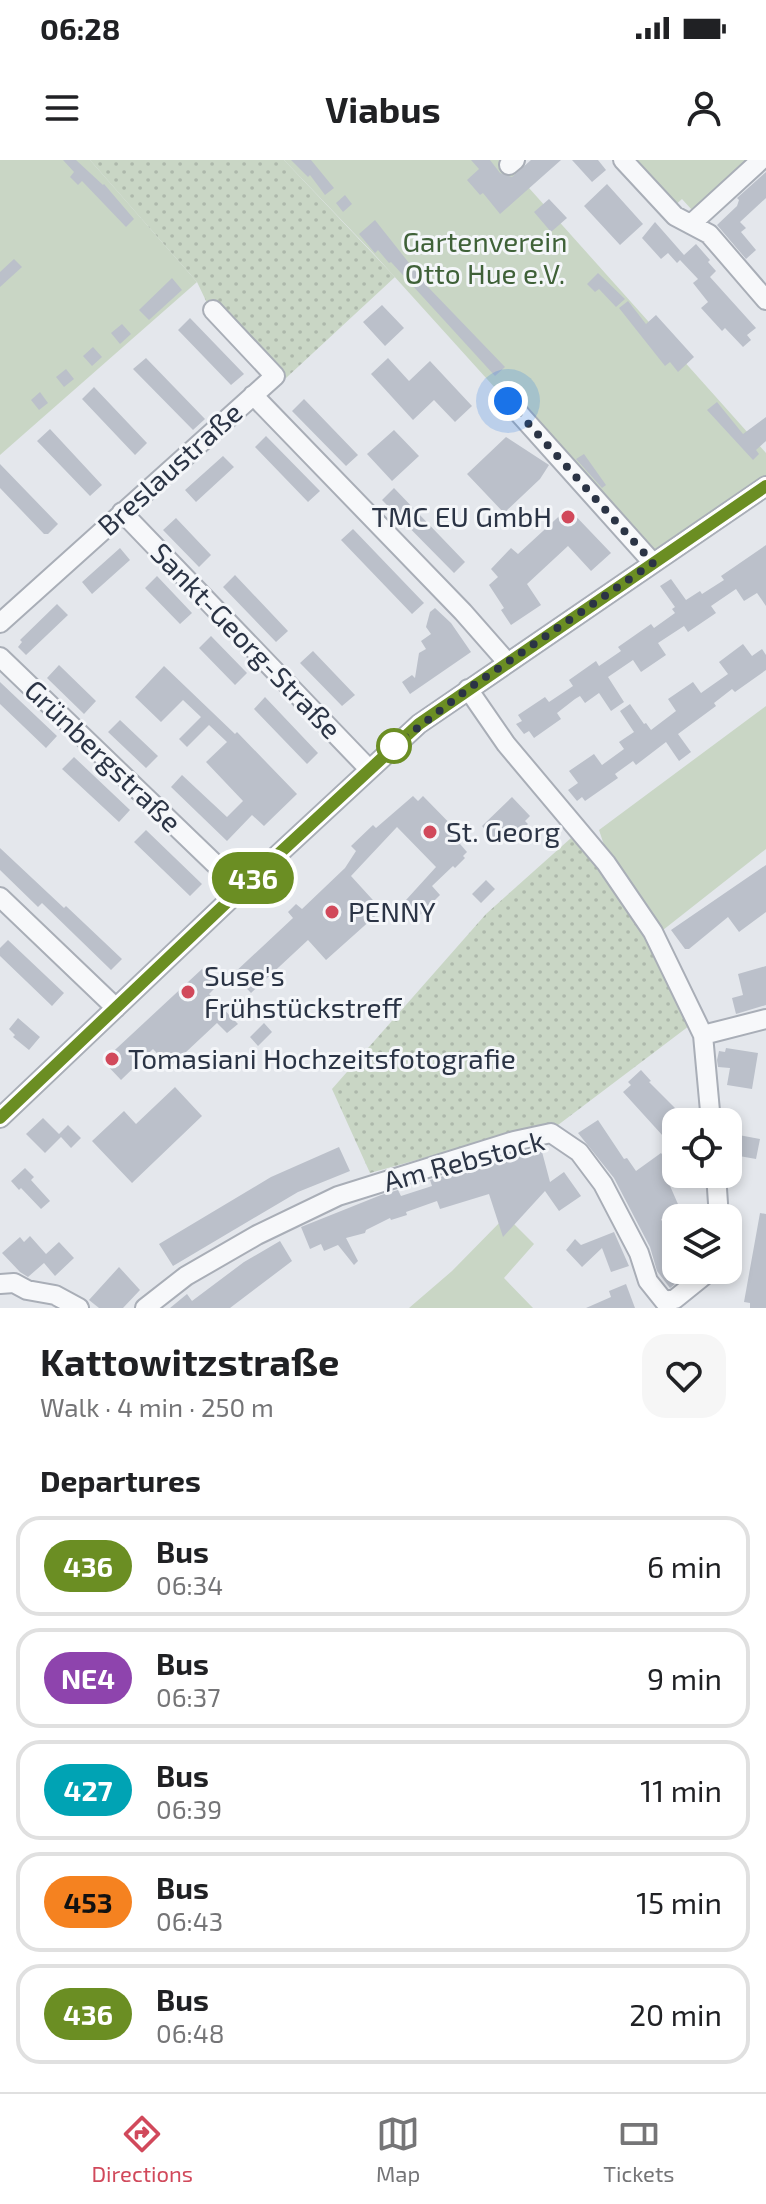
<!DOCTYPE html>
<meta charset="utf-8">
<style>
body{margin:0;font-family:"Exo 2",sans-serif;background:#f6f6f6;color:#202124;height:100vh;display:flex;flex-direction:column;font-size:30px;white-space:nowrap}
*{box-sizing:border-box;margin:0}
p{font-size:26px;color:#757577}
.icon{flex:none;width:44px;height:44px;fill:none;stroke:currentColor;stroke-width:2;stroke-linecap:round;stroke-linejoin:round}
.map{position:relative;height:1148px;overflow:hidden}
.sheet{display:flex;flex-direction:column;background:#fff;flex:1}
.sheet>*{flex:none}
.badge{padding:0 16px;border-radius:26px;font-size:28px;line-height:52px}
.tools{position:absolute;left:662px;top:948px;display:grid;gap:16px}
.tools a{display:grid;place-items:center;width:80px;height:80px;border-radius:16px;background:#fff;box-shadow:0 4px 12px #0003;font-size:40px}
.you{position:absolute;width:40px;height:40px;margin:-20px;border:6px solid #fff;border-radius:50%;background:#1a73e8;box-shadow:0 0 0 12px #1a73e833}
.map>.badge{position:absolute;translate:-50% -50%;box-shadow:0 0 0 4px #fff}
h2{padding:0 40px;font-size:30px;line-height:72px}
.round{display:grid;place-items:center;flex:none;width:84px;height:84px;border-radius:24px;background:#f6f6f6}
.headline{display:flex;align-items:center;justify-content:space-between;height:136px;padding:0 40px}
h1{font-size:38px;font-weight:700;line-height:60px}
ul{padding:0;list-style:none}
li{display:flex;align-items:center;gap:24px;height:100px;margin:0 16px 12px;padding:0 24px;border:4px solid #e0e0e0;border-radius:24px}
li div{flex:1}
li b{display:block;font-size:30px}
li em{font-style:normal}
li .badge{min-width:88px;font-weight:700;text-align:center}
.status{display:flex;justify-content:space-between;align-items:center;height:56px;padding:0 40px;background:#fff;direction:ltr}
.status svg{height:22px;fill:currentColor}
header{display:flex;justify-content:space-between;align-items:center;height:104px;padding:0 40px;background:#fff;font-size:36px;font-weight:700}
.tabs{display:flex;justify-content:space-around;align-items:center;height:112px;border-top:2px solid #e0e0e0;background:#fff;font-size:22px;color:#757577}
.tabs a{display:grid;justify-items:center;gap:4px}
.tabs .active{color:#d1495b}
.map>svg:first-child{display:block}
.park{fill:url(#park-dots)}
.garden{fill:#c9d6c5}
.building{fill:#bbc0ca}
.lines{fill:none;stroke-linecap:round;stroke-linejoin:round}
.minor-casing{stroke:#a9aeb7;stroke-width:22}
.minor{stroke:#f7f8fa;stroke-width:18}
.line-casing{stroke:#fff;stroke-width:18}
.line{stroke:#6b8e23;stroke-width:12}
.walk{stroke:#2b3445;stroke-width:8;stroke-dasharray:0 14.4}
.poi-dot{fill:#d1495b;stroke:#f4f6f9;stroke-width:3}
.stop-dot{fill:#fff;stroke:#6b8e23;stroke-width:4}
.labels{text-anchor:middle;stroke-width:6;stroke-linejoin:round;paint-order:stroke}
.park-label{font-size:28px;fill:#3f6138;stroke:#f4f6f9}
.street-label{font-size:28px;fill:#2b3445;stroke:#f4f6f9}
.poi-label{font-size:28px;fill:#2b3445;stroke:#f4f6f9;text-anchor:start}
</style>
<div class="status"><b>06:28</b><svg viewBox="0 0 49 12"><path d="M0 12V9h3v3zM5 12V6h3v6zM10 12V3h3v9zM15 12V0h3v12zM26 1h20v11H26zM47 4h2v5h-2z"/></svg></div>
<header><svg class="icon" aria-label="menu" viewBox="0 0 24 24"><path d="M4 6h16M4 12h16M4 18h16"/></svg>Viabus<svg class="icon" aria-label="person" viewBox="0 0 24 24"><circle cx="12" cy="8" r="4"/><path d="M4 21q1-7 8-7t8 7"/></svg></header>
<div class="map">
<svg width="766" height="1148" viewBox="0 0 766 1148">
<defs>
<pattern id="park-dots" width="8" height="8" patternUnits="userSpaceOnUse" patternTransform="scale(2)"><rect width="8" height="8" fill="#c9d6c5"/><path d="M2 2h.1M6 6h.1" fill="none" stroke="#adb8ab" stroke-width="1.8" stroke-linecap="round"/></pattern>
</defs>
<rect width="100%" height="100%" fill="#e4e7ec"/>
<!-- park -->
<path class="park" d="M 90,0 L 284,0 L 395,117 L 286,218 L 207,143 L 197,122 Z
M 571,678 L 594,704 L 644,775 L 689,866 L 558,965 L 535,967 L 370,1013 L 332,929 L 486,754 Z"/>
<!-- garden -->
<path class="garden" d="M 0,0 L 90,0 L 197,122 L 0,295 Z
M 284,0 L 504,0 L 766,293 L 766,326 L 653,403 L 374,94 Z
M 631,0 L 748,0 L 692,50 L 682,39 L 673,47 Z
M 766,546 L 766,689 L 663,770 L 604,685 L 599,670 Z
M 506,1056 L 534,1084 L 504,1118 L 533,1148 L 409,1148 L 452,1111 Z"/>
<!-- building -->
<path class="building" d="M 63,0 L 76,0 L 103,25 L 104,24 L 134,59 L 126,67 L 82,21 L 78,25 L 70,17 L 74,12 Z
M 291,0 L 311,0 L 334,28 L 325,35 L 310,15 L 308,17 Z
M 471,0 L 490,0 L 500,13 L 512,17 L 531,0 L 561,0 L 500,54 L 483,33 L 480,35 L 467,20 L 479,9 Z
M 572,0 L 598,0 L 606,10 L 592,22 Z
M 766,12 L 766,38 L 740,62 L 746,68 L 741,72 L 756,90 L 746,99 L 717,65 L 737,46 L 739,40 L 737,38 Z
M 607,24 L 643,64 L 620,85 L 584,46 Z
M 345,35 L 352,44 L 343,52 L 336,43 Z
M 549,39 L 567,58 L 551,72 L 534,52 Z
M 375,60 L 428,127 L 505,207 L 495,216 L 391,102 L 389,103 L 378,90 L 375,93 L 359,74 Z
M 655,62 L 684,95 L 696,84 L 710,100 L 708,102 L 716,111 L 710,117 L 756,168 L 747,175 L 751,180 L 743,187 L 725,168 L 722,171 L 701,148 L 708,142 L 693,123 L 698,119 L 680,100 L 677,103 L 668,93 L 661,99 L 642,78 Z
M 14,99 L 22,107 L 0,127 L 0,112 Z
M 598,113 L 625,139 L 616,147 L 599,129 L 595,132 L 587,124 Z
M 172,118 L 182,130 L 149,160 L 139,150 Z
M 628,141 L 646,164 L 656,155 L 694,197 L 678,212 L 670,202 L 665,206 L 619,148 Z
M 382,145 L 404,168 L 385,186 L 363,162 Z
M 190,158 L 244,214 L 231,225 L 178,170 Z
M 122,164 L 131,174 L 120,184 L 111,173 Z
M 93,187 L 102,197 L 92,206 L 83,196 Z
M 146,198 L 205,259 L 193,270 L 133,209 Z
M 388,198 L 409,221 L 430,201 L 472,246 L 455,262 L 434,240 L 413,260 L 371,214 Z
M 66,209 L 74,219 L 64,227 L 56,217 Z
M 94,227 L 147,283 L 135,295 L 82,239 Z
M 40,232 L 48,243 L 39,250 L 31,240 Z
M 304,239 L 358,295 L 346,306 L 292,251 Z
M 717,242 L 743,274 L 766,257 L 766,281 L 756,290 L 759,294 L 753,300 L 707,250 Z
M 50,269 L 102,325 L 90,336 L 37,281 Z
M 394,270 L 419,296 L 392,321 L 367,294 Z
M 266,276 L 320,331 L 308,342 L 255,287 Z
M 506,277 L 549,305 L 540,319 L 504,353 L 467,314 Z
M 584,294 L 606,325 L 602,328 L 576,299 Z
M 223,296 L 234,307 L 196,342 L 185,330 Z
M 0,304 L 58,364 L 48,374 L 44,374 L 0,328 Z
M 394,328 L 465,402 L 454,413 L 382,340 Z
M 568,348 L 611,393 L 591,411 L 568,386 L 527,424 L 541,445 L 511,465 L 501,450 L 504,448 L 489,425 L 498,417 L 491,409 L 511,388 L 518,394 Z
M 176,358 L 211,395 L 199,407 L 163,370 Z
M 353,369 L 424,443 L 412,454 L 341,380 Z
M 766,385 L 766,446 L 757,433 L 744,441 L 736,429 L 711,446 L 716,453 L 688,472 L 684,466 L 658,483 L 666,495 L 641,512 L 633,500 L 608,517 L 624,542 L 611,551 L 599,533 L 585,543 L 580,536 L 575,539 L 557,553 L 561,559 L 534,578 L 529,571 L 524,574 L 516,564 L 522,561 L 518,555 L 545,537 L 549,542 L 573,526 L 569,520 L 596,501 L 599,506 L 621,491 L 618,487 L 651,464 L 654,468 L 675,453 L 672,449 L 675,447 L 660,426 L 671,419 L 686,440 L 700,431 L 702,434 L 724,420 L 721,416 Z
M 120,388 L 130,400 L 92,434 L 82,422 Z
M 235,415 L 288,471 L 276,482 L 223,427 Z
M 157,416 L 192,453 L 180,464 L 145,428 Z
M 57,444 L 68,455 L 26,495 L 18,487 L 22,482 L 20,480 Z
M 435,448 L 451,463 L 471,492 L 410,534 L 402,522 L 412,515 L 415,518 L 419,493 L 426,489 L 421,481 L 431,474 L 426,467 L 430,452 Z
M 211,476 L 247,513 L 235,525 L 199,488 Z
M 743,484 L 752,496 L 762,489 L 766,495 L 766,510 L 735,532 L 732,529 L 714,543 L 716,546 L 678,574 L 691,592 L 679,601 L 666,582 L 636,605 L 633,601 L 615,614 L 618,618 L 585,641 L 582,637 L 577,641 L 568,630 L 578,623 L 569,611 L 594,594 L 602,605 L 624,589 L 619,582 L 634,572 L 620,551 L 630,544 L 644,564 L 646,563 L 651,570 L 676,551 L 668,539 L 693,522 L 701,533 L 728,514 L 719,502 Z
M 313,491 L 355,535 L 342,546 L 300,503 Z
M 59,505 L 96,541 L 84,554 L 47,518 Z
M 164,506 L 235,574 L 237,572 L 297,634 L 264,666 L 252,655 L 227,681 L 171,627 L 182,615 L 227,657 L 243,641 L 206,602 L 227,582 L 209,565 L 187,587 L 179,579 L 201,557 L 183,540 L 161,562 L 135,537 Z
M 0,522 L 57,576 L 46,588 L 0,544 Z
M 265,537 L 318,593 L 307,604 L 254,549 Z
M 120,560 L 158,596 L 146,608 L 108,572 Z
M 74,597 L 130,650 L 119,662 L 62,609 Z
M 413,636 L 418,641 L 423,636 L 465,679 L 460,684 L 467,692 L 463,696 L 465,698 L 455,708 L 453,706 L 432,726 L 440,735 L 420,755 L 406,740 L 436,707 L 397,667 L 351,716 L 382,750 L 326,800 L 308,780 L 251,833 L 233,814 L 293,758 L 288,752 L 296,744 L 302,749 L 345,708 L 356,691 L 351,686 L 373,665 L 376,668 Z
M 512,637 L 530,656 L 525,661 L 528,664 L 518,674 L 515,670 L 500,685 L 482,666 Z
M 146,670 L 202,724 L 190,736 L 134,682 Z
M 0,688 L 64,748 L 66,746 L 122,799 L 111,810 L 42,743 L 38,747 L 0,710 Z
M 766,705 L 766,752 L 739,772 L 728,757 L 689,789 L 685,789 L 671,770 Z
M 486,720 L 495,729 L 481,743 L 472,734 Z
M 8,780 L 64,833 L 52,846 L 0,796 L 0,788 Z
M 766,806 L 766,845 L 736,854 L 732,838 L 743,835 L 738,814 Z
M 202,809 L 217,826 L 209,834 L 238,864 L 227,873 L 217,863 L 170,907 L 153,889 L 121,920 L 103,901 Z
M 18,858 L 40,877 L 29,890 L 13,877 L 15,875 L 9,869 Z
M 264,863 L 272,872 L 258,886 L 250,877 Z
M 726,888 L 758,893 L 752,929 L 727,925 L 730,908 L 718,907 L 717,900 L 719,891 L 725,892 Z
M 641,910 L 651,921 L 649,922 L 684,957 L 663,976 L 623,932 L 631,925 L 628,922 Z
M 175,927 L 202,956 L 132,1023 L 92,981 L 124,951 L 136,964 Z
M 43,958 L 59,974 L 68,965 L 81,978 L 71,988 L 61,977 L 45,993 L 26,974 Z
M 598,960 L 624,999 L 627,998 L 636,1011 L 661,993 L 680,1017 L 667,1019 L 681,1051 L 661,1059 L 676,1093 L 676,1110 L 692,1110 L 670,1128 L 657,1111 L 650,1087 L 614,1018 L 578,973 Z
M 728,973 L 760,979 L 756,999 L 728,994 Z
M 339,987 L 350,1011 L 298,1032 L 173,1106 L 159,1084 L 271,1017 Z
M 541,988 L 550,1022 L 564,1012 L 581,1036 L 559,1051 L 545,1031 L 503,1077 L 489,1034 L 440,1049 L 437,1041 L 406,1052 L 407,1055 L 391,1060 L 390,1058 L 366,1070 L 365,1073 L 346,1078 L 358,1101 L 354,1105 L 338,1085 L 324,1091 L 321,1084 L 310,1089 L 301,1067 L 381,1035 L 398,1030 L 401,1036 L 432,1026 L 430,1020 Z
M 25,1008 L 34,1017 L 31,1020 L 50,1041 L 41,1049 L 21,1028 L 19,1030 L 11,1021 Z
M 760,1053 L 766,1054 L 766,1148 L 750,1148 L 750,1143 L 744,1142 Z
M 614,1072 L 629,1106 L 611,1112 L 602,1088 L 582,1107 L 566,1090 L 575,1079 L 581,1085 Z
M 30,1076 L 46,1094 L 59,1082 L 74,1098 L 55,1116 L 44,1103 L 28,1117 L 20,1112 L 2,1093 L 20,1077 L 24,1082 Z
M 280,1081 L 292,1101 L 230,1148 L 170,1148 L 187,1134 L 192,1141 L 244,1102 Z
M 119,1107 L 140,1130 L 123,1148 L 99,1148 L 89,1140 Z
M 626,1124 L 635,1148 L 586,1148 L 611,1137 L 609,1131 Z"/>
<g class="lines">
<!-- minor casing -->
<g class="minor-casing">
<path id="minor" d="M 623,0 L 675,56 L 709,74 L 766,140
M 509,5 L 515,0
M 691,64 L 761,0
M 253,235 L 463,452 L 507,502
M 508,241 L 653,403
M 122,352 L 369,609
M 0,463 L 275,216 L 213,150
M 0,497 L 241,729
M 468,529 L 506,584 L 606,703 L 653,772 L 703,875 L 711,962
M 0,737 L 116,848
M 703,875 L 766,859
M 0,958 L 244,726 L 419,564 L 766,326
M 716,1014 L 719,1058
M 0,1124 L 14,1123 L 27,1130 L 55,1135 L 79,1148
M 145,1148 L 186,1116 L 257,1075 L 338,1036 L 514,981 L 551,973 L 579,992 L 603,1024 L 639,1093 L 648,1121 L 664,1141 L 675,1139 L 711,1110"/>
</g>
<!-- minor -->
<use href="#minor" class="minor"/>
</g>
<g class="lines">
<!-- line casing -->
<g class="line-casing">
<path id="line" d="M 0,958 L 244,726 L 419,564 L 766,326"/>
</g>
<!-- line -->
<use href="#line" class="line"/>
<!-- walk -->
<path class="walk" d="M 394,586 L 468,529 L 653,403 L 508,241"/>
</g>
<!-- markers -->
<g class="poi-dot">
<circle cx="568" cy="357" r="8"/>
<circle cx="430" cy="672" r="8"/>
<circle cx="332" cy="752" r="8"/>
<circle cx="188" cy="832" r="8"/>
<circle cx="112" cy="899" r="8"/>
</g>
<circle class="stop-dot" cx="394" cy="586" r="16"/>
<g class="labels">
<!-- park labels -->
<g class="park-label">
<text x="485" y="92">Gartenverein<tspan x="485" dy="32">Otto Hue e.V.</tspan></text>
</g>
<!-- street labels -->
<g class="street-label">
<text transform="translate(170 309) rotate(-42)" y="10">Breslaustraße</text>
<text transform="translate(246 481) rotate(46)" y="10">Sankt-Georg-Straße</text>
<text transform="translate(103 596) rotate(44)" y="10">Grünbergstraße</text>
<text transform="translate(464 1001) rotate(-15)" y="10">Am Rebstock</text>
</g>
<!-- poi labels -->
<g class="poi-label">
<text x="552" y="367" text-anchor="end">TMC EU GmbH</text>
<text x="446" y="682">St. Georg</text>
<text x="348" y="762">PENNY</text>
<text x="204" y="826">Suse's<tspan x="204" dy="32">Frühstückstreff</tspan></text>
<text x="128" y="909">Tomasiani Hochzeitsfotografie</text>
</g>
</g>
</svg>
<div class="tools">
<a><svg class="icon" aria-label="locate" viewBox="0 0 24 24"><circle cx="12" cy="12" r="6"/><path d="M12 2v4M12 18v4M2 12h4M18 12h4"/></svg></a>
<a><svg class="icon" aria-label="layers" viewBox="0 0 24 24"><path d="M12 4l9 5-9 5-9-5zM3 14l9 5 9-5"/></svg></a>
</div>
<div class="you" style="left:508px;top:241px"></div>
<b class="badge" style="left:253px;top:718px;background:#6b8e23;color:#fff">436</b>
</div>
<section class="sheet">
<div class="headline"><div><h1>Kattowitzstraße</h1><p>Walk · 4 min · 250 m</p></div><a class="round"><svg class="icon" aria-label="heart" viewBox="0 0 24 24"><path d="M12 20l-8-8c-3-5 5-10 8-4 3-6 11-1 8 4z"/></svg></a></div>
<h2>Departures</h2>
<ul>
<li><span class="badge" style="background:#6b8e23;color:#fff">436</span><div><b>Bus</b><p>06:34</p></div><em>6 min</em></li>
<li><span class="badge" style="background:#8e44ad;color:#fff">NE4</span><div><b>Bus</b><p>06:37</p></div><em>9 min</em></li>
<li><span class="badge" style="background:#00a3b4;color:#fff">427</span><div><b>Bus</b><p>06:39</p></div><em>11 min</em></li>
<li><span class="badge" style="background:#f58220;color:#111">453</span><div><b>Bus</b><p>06:43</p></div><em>15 min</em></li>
<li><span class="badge" style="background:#6b8e23;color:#fff">436</span><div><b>Bus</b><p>06:48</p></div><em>20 min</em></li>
</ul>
</section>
<nav class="tabs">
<a class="active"><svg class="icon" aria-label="directions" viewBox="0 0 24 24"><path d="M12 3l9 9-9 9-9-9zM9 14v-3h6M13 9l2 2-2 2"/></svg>Directions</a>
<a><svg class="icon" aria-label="map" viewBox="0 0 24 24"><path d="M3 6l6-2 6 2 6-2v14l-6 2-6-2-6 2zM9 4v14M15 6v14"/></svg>Map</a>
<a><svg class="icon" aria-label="tickets" viewBox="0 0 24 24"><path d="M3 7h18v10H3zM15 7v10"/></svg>Tickets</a>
</nav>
